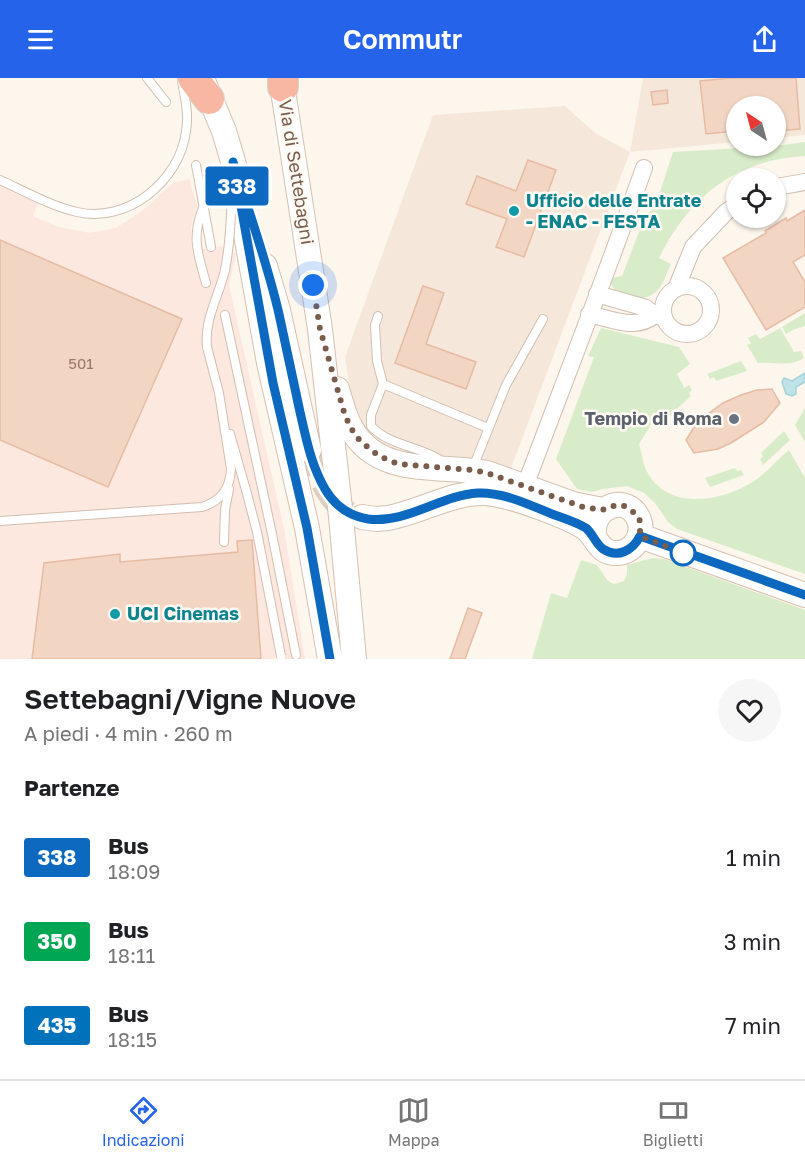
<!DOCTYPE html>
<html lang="it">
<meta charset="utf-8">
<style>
body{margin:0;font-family:"Golos Text",sans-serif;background:#f6f6f6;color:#202124;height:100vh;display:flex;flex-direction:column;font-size:22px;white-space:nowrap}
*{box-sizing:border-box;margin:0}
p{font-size:20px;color:#757577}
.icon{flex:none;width:33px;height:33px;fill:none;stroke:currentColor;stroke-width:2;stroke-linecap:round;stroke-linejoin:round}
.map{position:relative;height:581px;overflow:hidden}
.sheet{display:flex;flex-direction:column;background:#fff;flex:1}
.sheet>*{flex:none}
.badge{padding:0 12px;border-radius:4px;font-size:21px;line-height:39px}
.needle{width:39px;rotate:324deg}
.controls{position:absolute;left:726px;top:18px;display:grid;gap:12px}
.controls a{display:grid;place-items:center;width:60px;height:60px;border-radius:50%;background:#fff;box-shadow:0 2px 4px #0004;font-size:30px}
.you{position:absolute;width:30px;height:30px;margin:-15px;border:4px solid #fff;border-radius:50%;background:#1a73e8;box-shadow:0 0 0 9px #1a73e833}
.map>.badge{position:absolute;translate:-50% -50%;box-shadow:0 0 0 3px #fff}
h2{padding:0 24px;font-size:22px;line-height:54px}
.round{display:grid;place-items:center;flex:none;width:63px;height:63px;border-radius:32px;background:#f6f6f6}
.headline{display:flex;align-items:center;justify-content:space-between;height:102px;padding:0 24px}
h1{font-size:28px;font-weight:600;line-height:45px}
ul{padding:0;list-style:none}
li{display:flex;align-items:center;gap:18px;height:84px;padding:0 24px}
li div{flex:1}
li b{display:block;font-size:22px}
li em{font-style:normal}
li .badge{min-width:66px;font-weight:700;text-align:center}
header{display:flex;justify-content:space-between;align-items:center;height:78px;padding:0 24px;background:#2563eb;color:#fff;font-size:27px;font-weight:600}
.dock{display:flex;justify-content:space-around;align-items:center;height:84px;border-top:2px solid #e0e0e0;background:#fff;font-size:16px;color:#757577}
.dock a{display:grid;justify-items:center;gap:3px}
.dock .current{color:#2563eb}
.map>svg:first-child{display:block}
.residential{fill:#f5e8da}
.commercial{fill:#fde8e0}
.green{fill:#d8ecc9}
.water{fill:#bfe3e8;stroke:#a5d3da;stroke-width:1.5}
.building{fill:#f3d5c3;stroke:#e6bba3;stroke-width:1.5}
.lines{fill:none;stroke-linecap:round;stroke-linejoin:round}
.secondary-tunnel{stroke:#dcd0c4;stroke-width:24;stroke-dasharray:24 12;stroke-linecap:butt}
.lane-casing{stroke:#d1beb0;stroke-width:10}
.street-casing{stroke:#d1beb0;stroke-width:18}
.secondary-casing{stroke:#d6c0b0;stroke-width:26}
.highway-casing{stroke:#dad1cd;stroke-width:32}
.lane{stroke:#fff;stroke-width:8}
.street{stroke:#fff;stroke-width:16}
.secondary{stroke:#fff;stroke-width:24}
.highway{stroke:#f7b7a3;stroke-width:30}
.lane-bridge-casing{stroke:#d1beb0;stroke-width:10;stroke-linecap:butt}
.lane-bridge{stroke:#fff;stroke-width:8}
.line-casing{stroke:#fff;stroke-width:14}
.line{stroke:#0c69bf;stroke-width:9}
.walk{stroke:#7a5c4d;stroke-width:6;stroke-dasharray:0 10.8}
.culture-dot{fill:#0f9aa8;stroke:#fffaf3;stroke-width:2}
.worship-dot{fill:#6b7280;stroke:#fffaf3;stroke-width:2}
.stop-dot{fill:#fff;stroke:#0c69bf;stroke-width:3}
.labels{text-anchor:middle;stroke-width:5;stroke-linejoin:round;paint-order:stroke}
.number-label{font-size:15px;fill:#987a6a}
.street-label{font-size:18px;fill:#7a5c4d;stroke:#fffaf3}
.culture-label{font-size:18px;font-weight:bold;fill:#0d838f;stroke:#fffaf3;text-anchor:start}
.worship-label{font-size:18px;font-weight:bold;fill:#5b616d;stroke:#fffaf3;text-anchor:end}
</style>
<header><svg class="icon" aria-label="menu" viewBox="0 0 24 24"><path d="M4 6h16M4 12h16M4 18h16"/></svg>Commutr<svg class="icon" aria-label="share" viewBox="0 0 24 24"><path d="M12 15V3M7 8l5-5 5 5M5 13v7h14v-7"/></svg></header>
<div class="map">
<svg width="805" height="581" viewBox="0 0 805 581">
<rect width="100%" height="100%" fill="#fdf6ec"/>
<!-- residential -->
<path class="residential" d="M 643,0 L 805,0 L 805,57 L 776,60 L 776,28 L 736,28 L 736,64 L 630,74 L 510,393 L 395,375 L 363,352 L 352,323 L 345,279 L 433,37 L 565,28 L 595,55 L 630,74 Z"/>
<!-- commercial -->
<path class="commercial" d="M 189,101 L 197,127 L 191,150 L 192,173 L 221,168 L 236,176 L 229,207 L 284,451 L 305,581 L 0,581 L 0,108 L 38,124 L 33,138 L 59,149 L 90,155 L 116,150 L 142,133 L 173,105 Z"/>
<!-- green -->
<path class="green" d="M 805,64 L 805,78 C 735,82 690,118 659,180 L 671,186 C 667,194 664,205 658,212 C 645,226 616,223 610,203 L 612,200 L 622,198 L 644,141 L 656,126 L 673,74 L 776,68 Z
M 805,235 L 805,248 L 795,251 L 786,256 L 782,249 Z
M 601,250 L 679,269 L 690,286 L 677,296 L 684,309 L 682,311 L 689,307 L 692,312 L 689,315 L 691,318 L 667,340 L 661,331 L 639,366 C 642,376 643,389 649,397 C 671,433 724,423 754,403 C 766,395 777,382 789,372 L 805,400 L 805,496 L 677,451 L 668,444 L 655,425 L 644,415 L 627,408 L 603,411 L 592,414 L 577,411 L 556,381 L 594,279 L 588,278 Z
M 780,250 L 794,274 L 801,273 L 804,280 C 790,289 775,284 758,285 L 747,267 L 751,265 L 748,260 L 756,256 L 760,261 Z
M 741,283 L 747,293 L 716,303 L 714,299 L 710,301 L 707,296 Z
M 805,330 L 805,364 L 795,347 Z
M 784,353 L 790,362 L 763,387 L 760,381 L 763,378 L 761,375 Z
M 735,390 L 737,393 L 741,392 L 744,397 L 710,409 L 705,400 Z
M 652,480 L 664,481 L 805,532 L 805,581 L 532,581 L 551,515 L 567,520 L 581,482 L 597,487 L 608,503 L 614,506 L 624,503 L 627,496 L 627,487 Z"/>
<!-- water -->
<path class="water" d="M 805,295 L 805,304 L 796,309 L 796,316 L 792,318 L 786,316 L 782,304 L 784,300 L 792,303 Z"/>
<!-- building -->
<path class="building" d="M 731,0 L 796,0 L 800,51 L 776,53 L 776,28 L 736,28 L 736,53 L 706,56 L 700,3 Z
M 667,12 L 668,25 L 653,27 L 651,14 Z
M 528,82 L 556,92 L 524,179 L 496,169 L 507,141 L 466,126 L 477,98 L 516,113 Z
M 805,132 L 805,177 L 793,184 L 805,204 L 805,229 L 766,252 L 723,180 L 766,155 L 765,153 L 786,140 L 787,143 Z
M 0,162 L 182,241 L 108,409 L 0,362 Z
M 423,208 L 444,215 L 426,266 L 476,284 L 466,311 L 395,285 Z
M 772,311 L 780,325 L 764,344 L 731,365 L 718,371 L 694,375 L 686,362 L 693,351 L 705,338 L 723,325 L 741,317 L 757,312 Z
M 252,462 L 261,581 L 32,581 L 44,485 L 120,476 L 120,484 L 238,474 L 237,463 Z
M 468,530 L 482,535 L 465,581 L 450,581 Z"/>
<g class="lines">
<!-- secondary-tunnel -->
<path class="secondary-tunnel" d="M 309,372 C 318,396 326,420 348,435"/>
<!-- lane casing -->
<g class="lane-casing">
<path id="lane" d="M 147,0 L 166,24
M 196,87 L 211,169
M 0,102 C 24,113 51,128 77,134 C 127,146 180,103 186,53 C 189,36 185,20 182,3
M 203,130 C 191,159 198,176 206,205
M 225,237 L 272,456 L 296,577
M 378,238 L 375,247 L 377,283 L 383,306 L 371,337 L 371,348 C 389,368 420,368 442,383
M 383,306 L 488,350
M 230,356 L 246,412
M 472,392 L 506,307 L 543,241
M 0,443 L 202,429 C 221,423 230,411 231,391 L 219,315 L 207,269
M 224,464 L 225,432 L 229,411"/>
</g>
<!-- street casing -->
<g class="street-casing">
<path id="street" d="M 776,109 L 805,104
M663 232a24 24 0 1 1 48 0a24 24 0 1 1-48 0Z
M 676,211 L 693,169 L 726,134 L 736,127
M 597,216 L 646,230 L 655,237 L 664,240
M 589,236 C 611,241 636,253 655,237
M 525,408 C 565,302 606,197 644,90"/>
</g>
<!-- secondary casing -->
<g class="secondary-casing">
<path id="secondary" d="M 281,0 L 320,251 L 341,439 L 354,581
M 203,3 L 224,53 L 237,97
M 233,84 L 269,285 L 307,450 L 330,581
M 265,188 L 278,232 L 309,372
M 337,311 C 341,324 344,338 351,350 C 378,400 440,386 487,395 L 573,426 L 602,432
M 362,439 L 376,441 L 388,440 C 421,434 451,414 485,415 C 507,416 565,437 584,449 C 595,456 597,470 609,474 C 629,480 646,460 639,442 C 628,414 590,428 594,458
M 640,458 L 805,517"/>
</g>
<!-- highway casing -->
<g class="highway-casing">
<path id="highway" d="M 193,0 L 209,21
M 283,9 L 283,0"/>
</g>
<!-- lane -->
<use href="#lane" class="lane"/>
<!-- street -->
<use href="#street" class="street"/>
<!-- secondary -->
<use href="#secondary" class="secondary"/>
<!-- highway -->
<use href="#highway" class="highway"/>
<!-- lane-bridge casing -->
<g class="lane-bridge-casing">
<path id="lane-bridge" d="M 207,269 C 204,241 219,218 225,192 C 232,156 231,120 233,84
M 246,412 L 257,454 L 281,578"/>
</g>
<!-- lane-bridge -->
<use href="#lane-bridge" class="lane-bridge"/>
</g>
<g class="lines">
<!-- line casing -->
<g class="line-casing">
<path id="line" d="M 330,581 L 307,450 L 273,305 L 233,84 C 249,134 267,184 279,236 C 286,268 293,301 300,334 C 306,360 311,387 325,411 C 335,428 349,438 368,441 C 406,446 441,417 478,415 C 503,414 530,427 552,436 C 563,440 576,444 586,450 C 593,456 596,466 603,471 C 618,481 633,472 640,458 L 805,517"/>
</g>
<!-- line -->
<use href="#line" class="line"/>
<!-- walk -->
<path class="walk" d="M 313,207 L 320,251 L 344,334 L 350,349 L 360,363 L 379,378 L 398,386 L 472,392 L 487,395 L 583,429 L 602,432 L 616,427 L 624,428 L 636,436 L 640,443 L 640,458 L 683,475"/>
</g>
<!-- markers -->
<g class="culture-dot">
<circle cx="514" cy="133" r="6"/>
<circle cx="115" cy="536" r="6"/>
</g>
<circle class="worship-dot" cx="734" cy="341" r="6"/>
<circle class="stop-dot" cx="683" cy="475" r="12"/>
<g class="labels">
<!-- number labels -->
<g class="number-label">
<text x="81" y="291">501</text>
</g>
<!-- street labels -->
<g class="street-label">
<text transform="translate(296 94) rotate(81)" y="6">Via di Settebagni</text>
</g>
<!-- culture labels -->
<g class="culture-label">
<text x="526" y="129">Ufficio delle Entrate<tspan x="526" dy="21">- ENAC - FESTA</tspan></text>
<text x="127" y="542">UCI Cinemas</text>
</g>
<!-- worship labels -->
<g class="worship-label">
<text x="722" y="347">Tempio di Roma</text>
</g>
</g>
</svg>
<div class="controls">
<a><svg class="needle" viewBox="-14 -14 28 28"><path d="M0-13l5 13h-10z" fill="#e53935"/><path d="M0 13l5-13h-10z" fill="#757577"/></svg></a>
<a><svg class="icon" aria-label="locate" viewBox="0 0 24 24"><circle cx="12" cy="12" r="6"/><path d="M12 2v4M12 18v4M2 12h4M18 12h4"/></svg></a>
</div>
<div class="you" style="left:313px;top:207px"></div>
<b class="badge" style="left:237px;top:108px;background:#0c69bf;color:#fff">338</b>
</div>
<section class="sheet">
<div class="headline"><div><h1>Settebagni/Vigne Nuove</h1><p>A piedi · 4 min · 260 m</p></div><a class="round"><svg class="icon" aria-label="heart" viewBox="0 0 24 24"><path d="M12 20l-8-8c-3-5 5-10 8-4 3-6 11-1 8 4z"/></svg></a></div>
<h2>Partenze</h2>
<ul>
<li><span class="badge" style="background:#0c69bf;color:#fff">338</span><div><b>Bus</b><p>18:09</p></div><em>1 min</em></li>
<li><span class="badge" style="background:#00a651;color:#fff">350</span><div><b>Bus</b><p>18:11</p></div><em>3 min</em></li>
<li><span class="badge" style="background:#0072bc;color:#fff">435</span><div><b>Bus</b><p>18:15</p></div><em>7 min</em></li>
</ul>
</section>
<nav class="dock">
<a class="current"><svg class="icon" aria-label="directions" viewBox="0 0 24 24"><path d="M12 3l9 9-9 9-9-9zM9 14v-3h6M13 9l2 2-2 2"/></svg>Indicazioni</a>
<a><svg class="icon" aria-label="map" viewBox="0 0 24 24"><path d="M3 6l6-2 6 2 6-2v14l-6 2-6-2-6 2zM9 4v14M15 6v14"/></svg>Mappa</a>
<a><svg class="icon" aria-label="tickets" viewBox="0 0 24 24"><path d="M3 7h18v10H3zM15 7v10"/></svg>Biglietti</a>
</nav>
